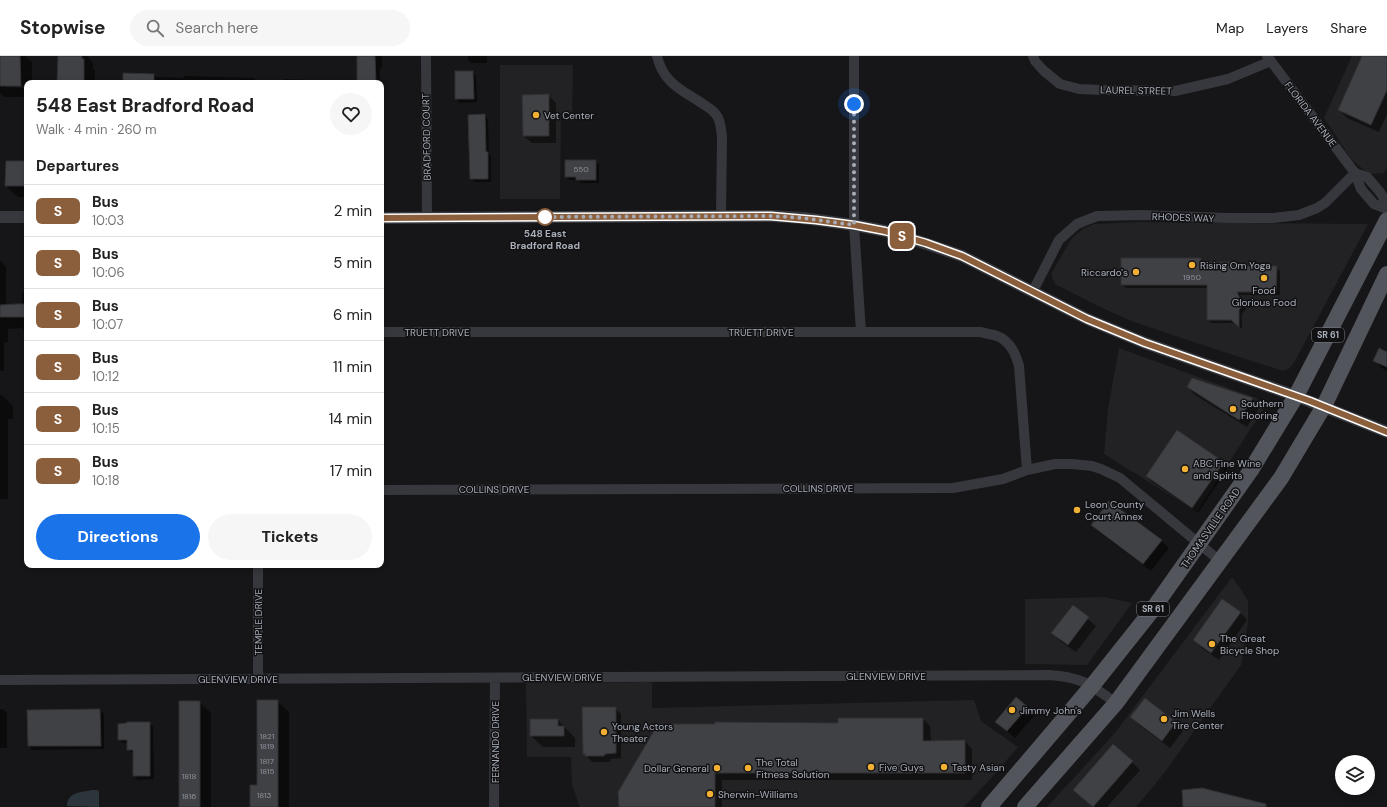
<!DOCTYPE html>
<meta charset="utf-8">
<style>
body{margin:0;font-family:"DM Sans",sans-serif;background:#f6f6f6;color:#222;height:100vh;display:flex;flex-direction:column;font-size:15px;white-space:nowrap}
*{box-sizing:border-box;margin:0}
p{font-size:13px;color:#767676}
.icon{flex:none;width:22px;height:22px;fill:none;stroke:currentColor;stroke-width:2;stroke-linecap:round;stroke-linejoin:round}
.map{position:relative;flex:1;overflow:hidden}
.panel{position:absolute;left:24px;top:24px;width:360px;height:488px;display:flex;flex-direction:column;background:#fff;border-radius:8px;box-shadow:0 2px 6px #0003}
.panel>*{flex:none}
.badge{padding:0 8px;border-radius:6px;font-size:14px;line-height:26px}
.fabs{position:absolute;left:1335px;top:699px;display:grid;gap:8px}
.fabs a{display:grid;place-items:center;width:40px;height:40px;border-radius:50%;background:#fff;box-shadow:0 2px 6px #0003;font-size:20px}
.you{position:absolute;width:20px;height:20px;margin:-10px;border:3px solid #fff;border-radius:50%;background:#1a73e8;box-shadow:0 0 0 6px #1a73e833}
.map>.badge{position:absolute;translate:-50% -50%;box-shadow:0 0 0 2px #fff}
h2{padding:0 12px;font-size:15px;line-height:36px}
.round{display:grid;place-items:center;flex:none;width:42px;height:42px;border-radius:21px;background:#f6f6f6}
.summary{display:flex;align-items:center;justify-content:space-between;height:68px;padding:0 12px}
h1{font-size:19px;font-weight:700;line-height:30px}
.action{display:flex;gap:8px;margin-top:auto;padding:8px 12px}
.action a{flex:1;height:46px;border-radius:24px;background:#1a73e8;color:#fff;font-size:16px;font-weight:700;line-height:46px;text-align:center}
.action a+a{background:#f6f6f6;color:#222}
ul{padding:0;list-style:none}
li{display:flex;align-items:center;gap:12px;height:52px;padding:0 12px;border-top:1px solid #e0e0e0}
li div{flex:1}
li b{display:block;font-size:15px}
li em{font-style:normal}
li .badge{min-width:44px;font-weight:700;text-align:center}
header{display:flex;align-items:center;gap:24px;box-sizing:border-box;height:56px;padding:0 20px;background:#fff;border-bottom:1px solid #e0e0e0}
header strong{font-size:19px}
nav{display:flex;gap:22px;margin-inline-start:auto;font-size:14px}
.search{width:280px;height:36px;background:#f6f6f6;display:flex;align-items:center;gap:10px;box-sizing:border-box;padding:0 14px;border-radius:22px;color:#767676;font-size:15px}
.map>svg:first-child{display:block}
.built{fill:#222225}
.water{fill:#2c353c}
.shadow{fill:#0007;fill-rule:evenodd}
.building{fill:#404145;stroke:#303034}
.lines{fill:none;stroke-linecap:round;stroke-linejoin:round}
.minor{stroke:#37383d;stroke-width:10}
.tertiary{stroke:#37383d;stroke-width:12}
.primary{stroke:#53555c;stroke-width:16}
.line-casing{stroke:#fff;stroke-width:9}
.line{stroke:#8b5e3c;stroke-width:6}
.walk{stroke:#a8adb8;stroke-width:4;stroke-dasharray:0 7.2}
.poi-dot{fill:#f2b134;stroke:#111113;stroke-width:1.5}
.stop-dot{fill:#fff;stroke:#8b5e3c;stroke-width:2}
.labels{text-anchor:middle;stroke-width:3;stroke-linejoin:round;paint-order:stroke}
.number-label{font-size:8px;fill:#8e929b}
.shield{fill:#111113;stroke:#7b7e86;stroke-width:1}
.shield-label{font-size:9px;font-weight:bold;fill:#a8adb8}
.street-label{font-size:10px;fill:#a8adb8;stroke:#111113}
.poi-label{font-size:10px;fill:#a8adb8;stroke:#111113;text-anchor:start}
.stop-label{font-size:10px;font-weight:bold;fill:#a8adb8;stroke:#111113}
</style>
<header>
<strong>Stopwise</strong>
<div class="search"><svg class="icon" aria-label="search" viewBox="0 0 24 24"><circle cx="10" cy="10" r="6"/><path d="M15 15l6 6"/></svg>Search here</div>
<nav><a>Map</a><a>Layers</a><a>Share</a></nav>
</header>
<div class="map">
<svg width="1387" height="751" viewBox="0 0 1387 751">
<rect width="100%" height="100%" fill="#161618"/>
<!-- built -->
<path class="built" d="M 1352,0 L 1387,0 L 1387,111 L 1384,117 L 1369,118 L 1352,104 L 1324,62 Z
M 500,9 L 573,9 L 572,58 L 561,58 L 560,143 L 500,143 Z
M 1139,166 L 1368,168 L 1295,305 L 1289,313 L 1283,315 L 1172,279 L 1129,264 L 1098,250 L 1055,228 L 1052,221 L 1052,216 L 1072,182 L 1083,173 L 1094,168 Z
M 1119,292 L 1256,342 L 1263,348 L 1264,352 L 1197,456 L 1104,398 L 1108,353 Z
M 1232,521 L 1242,535 L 1248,545 L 1248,567 L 1241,609 L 1165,716 L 1136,751 L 1047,751 L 1114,678 Z
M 1104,541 L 1132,547 L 1087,609 L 1025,608 L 1025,543 Z
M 652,626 L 652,652 L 974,644 L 981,665 L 1018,691 L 993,720 L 964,751 L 580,751 L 572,729 L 571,701 L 527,701 L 526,627 Z"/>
<!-- water -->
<path class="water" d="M 93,734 L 98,734 L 99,737 L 99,751 L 67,750 C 67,736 82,736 93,734 Z"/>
<!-- shadow -->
<path class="shadow" d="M 0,0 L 25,0 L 32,6 L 32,27 L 27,27 L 27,41 L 4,41 L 0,37 ZM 5,29 L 26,30 L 26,32 L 5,31 Z
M 59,0 L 87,0 L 93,7 L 93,13 L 95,15 L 95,27 L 58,27 Z
M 358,0 L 382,0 L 382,12 L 380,12 L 380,27 L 358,27 Z
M 468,0 L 487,0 L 487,7 L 471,7 L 468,3 Z
M 1363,0 L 1387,0 L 1387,58 L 1379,76 L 1347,62 L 1339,54 Z
M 473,16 L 476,20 L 477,46 L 460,47 L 456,43 Z
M 154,19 L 156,21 L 184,22 L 184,20 L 254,22 L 256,24 L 284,25 L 284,23 L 313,24 L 316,27 L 124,27 Z
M 548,39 L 556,47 L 556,87 L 532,87 L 524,80 Z
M 484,59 L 488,63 L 489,98 L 491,100 L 491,126 L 475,126 L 471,122 Z
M 381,67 L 382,68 L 382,94 L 381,94 Z
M 596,105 L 599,109 L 599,127 L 581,127 L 578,124 L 570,124 L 566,121 Z
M 27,106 L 27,141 L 18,141 L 6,130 Z
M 24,198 L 27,198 L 27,279 L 22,272 L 8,273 L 8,286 L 4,286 L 4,315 L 0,315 L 0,204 L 6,211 L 6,246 L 8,250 L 22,249 L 22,236 L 24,236 Z
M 1201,203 L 1204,207 L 1231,207 L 1235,211 L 1276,211 L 1280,215 L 1280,239 L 1240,239 L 1246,253 L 1242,258 L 1242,273 L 1236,267 L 1211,267 L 1208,264 L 1208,232 L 1126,232 L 1122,229 Z
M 1387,297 L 1387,315 L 1382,312 L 1375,305 Z
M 1188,331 L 1252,343 L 1260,350 L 1247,371 L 1195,339 Z
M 0,339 L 2,339 L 13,350 L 13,363 L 8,363 L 8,443 L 0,443 Z
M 25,404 L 27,404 L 27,419 L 25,417 Z
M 1223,406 L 1228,412 L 1198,457 L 1152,426 L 1147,420 Z
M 1092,469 L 1161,485 L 1169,492 L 1151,515 L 1100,477 Z
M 1073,550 L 1096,570 L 1076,596 L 1060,585 L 1053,577 Z
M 1240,556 L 1247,564 L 1219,604 L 1202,592 L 1194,584 Z
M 1145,644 L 1175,667 L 1183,675 L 1170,692 L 1139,669 L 1132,661 Z
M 277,645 L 289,656 L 289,751 L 251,751 L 258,730 Z
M 199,646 L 211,657 L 211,751 L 180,751 Z
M 1027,651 L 1035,659 L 1015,682 L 997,666 Z
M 615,652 L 621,658 L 621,702 L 610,703 L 610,706 L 592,706 L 584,697 Z
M 0,653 L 3,653 L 7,657 L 7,692 L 0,692 Z
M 100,654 L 104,658 L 104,693 L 32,694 L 29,690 L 28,655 Z
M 923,663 L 930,670 L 931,686 L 965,685 L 972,693 L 972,724 L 722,724 L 722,751 L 620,751 L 839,668 Z
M 558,664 L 575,682 L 575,691 L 543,691 L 531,680 Z
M 149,667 L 153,670 L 154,723 L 138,724 L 134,720 L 134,697 L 132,697 L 128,693 L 128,687 L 123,687 L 119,684 Z
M 1132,706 L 1140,714 L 1107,751 L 1093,751 L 1082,741 Z"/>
<!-- building -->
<path class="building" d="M 0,0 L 20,0 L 21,30 L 0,30 Z
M 58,0 L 82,0 L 82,3 L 84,3 L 84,27 L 57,27 Z
M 357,0 L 375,0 L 376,27 L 357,27 Z
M 1362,0 L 1387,0 L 1387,34 L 1371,69 L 1338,54 Z
M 455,15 L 473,15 L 474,43 L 455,43 Z
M 123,17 L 154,18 L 154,27 L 123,27 Z
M 549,38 L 549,80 L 523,80 L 522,39 Z
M 485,58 L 486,96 L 488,96 L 488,123 L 470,123 L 468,59 Z
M 565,104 L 596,104 L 596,124 L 576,124 L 576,121 L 565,121 Z
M 6,105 L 27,105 L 27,130 L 5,130 Z
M 1121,202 L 1201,202 L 1201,206 L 1232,206 L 1232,210 L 1277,210 L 1276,236 L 1237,236 L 1243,249 L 1239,254 L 1239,271 L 1231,264 L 1207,264 L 1207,229 L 1121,229 Z
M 17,248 L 27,248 L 27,261 L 0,261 L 0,249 Z
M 1379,292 L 1387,296 L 1387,311 L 1373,305 Z
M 1192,322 L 1253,342 L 1239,364 L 1187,331 Z
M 1177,374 L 1224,406 L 1192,452 L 1146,420 Z
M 1109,445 L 1162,484 L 1143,508 L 1091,469 Z
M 1222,543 L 1241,556 L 1211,597 L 1193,584 Z
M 1073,549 L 1089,561 L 1068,589 L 1051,577 Z
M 1016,641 L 1028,651 L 1007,675 L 995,666 Z
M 1145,642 L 1176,666 L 1162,685 L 1130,661 Z
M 257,644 L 278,644 L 278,751 L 250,751 L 250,729 L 257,729 Z
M 179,645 L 200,645 L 200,751 L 179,751 Z
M 582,651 L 616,651 L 616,697 L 605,698 L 604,700 L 585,700 L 585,698 L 583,698 Z
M 100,653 L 101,690 L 28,690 L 27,654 Z
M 838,662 L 923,662 L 923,685 L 965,684 L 965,717 L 715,717 L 715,751 L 619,751 L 618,736 L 658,668 L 715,668 L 715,666 L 838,667 Z
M 530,663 L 558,663 L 558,670 L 564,670 L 564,680 L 530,680 Z
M 127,666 L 150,666 L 150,720 L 133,720 L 133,694 L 127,694 L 127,684 L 118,684 L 118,668 L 127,667 Z
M 1113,688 L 1133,705 L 1093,751 L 1073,734 Z
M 1202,732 L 1266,748 L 1266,751 L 1183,751 L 1182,734 Z"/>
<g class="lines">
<!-- minor -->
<path class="minor" d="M 426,0 L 427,162
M 657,0 C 663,27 682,34 703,48 C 708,51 714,55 717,60 C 721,66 721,74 722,81 L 721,160
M 854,0 L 854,169 L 861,276
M 1033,0 L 1035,5 L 1044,15 L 1060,28 L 1079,33 L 1102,34 L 1175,35 L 1228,23 L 1271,5
M 1267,0 L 1355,117 L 1361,133 L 1374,148 L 1387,153
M 1355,117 L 1367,121 L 1380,136 L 1387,147
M 1033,235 L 1059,184 L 1077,168 L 1097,160 L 1141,159 L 1229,162 L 1273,162 L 1299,159 L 1317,152 L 1325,147 L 1355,117
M 381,276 L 981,276 C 986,278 992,278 997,280 C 1010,285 1016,298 1019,310 L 1027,414
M 381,434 L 953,432 L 1003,423 L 1027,414 L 1055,408 L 1072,408 L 1092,410 L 1101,413 L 1120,422 L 1220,505
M 258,623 L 258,509
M 0,624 L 1049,619 C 1082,621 1091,629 1116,647
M 494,751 L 495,622"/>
<!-- tertiary -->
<path class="tertiary" d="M 0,161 L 27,161
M 381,162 L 771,160 L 803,162 L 854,169 L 885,175 L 921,186 L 962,200 L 1087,263 L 1145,287 L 1296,340 L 1387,376"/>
<!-- primary -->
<path class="primary" d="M 989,751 L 1092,630 L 1150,557 L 1251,414 L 1296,340 L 1387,164
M 1025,751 L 1116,647 L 1281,422 L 1324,350 L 1387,218"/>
</g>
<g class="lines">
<!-- line casing -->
<g class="line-casing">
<path id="line" d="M 381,162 L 771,160 L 816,164 L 854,169 L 885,175 L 926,187 L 962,200 L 1087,263 L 1145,287 L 1310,345 L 1387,376"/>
</g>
<!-- line -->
<use href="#line" class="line"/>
<!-- walk -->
<path class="walk" d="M 545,161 L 539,161 L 771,160 L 803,162 L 854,169 L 854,48"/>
</g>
<!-- markers -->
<g class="poi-dot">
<circle cx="536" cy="59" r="4"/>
<circle cx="1192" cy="209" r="4"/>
<circle cx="1136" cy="216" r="4"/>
<circle cx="1264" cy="222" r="4"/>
<circle cx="1233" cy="353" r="4"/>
<circle cx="1185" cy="413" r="4"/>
<circle cx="1077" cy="454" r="4"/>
<circle cx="1212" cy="588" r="4"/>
<circle cx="1012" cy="654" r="4"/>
<circle cx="1164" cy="663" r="4"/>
<circle cx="604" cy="676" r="4"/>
<circle cx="871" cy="711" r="4"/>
<circle cx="944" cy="711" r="4"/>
<circle cx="717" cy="712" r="4"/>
<circle cx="748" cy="712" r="4"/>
<circle cx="710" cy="738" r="4"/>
</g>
<circle class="stop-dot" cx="545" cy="161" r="8"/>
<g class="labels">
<!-- number labels -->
<g class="number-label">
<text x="581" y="116">550</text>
<text x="1192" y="224">1950</text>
<text x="267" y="683">1821</text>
<text x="267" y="693">1819</text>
<text x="267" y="708">1817</text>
<text x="267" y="718">1815</text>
<text x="189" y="723">1818</text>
<text x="264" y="742">1813</text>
<text x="189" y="743">1816</text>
</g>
<!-- shield labels -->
<g class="shield">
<rect x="1312" y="272" width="32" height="14" rx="3"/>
<rect x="1137" y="546" width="32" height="14" rx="3"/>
</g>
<g class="shield-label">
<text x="1328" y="282">SR 61</text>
<text x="1153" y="556">SR 61</text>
</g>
<!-- street labels -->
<g class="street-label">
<text transform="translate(1136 34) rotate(1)" y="4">LAUREL STREET</text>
<text transform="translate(1311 58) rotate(53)" y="4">FLORIDA AVENUE</text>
<text transform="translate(426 81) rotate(-91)" y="4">BRADFORD COURT</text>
<text transform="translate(1183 161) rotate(2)" y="4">RHODES WAY</text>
<text x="437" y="280">TRUETT DRIVE</text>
<text x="761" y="280">TRUETT DRIVE</text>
<text x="818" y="436">COLLINS DRIVE</text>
<text x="494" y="437">COLLINS DRIVE</text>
<text transform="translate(1210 472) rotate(-55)" y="4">THOMASVILLE ROAD</text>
<text transform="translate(258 566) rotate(-90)" y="4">TEMPLE DRIVE</text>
<text x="886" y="624">GLENVIEW DRIVE</text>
<text x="562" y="625">GLENVIEW DRIVE</text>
<text x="238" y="627">GLENVIEW DRIVE</text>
<text transform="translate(495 686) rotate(-90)" y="4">FERNANDO DRIVE</text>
</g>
<!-- poi labels -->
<g class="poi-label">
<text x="544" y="63">Vet Center</text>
<text x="1200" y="213">Rising Om Yoga</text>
<text x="1128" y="220" text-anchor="end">Riccardo's</text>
<text x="1264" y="238" text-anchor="middle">Food<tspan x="1264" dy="12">Glorious Food</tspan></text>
<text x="1241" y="351">Southern<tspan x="1241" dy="12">Flooring</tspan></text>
<text x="1193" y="411">ABC Fine Wine<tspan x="1193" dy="12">and Spirits</tspan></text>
<text x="1085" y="452">Leon County<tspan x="1085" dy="12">Court Annex</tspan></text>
<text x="1220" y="586">The Great<tspan x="1220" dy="12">Bicycle Shop</tspan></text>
<text x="1020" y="658">Jimmy John's</text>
<text x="1172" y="661">Jim Wells<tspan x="1172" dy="12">Tire Center</tspan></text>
<text x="612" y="674">Young Actors<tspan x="612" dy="12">Theater</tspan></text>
<text x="756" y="710">The Total<tspan x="756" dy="12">Fitness Solution</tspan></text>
<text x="879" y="715">Five Guys</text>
<text x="952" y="715">Tasty Asian</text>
<text x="709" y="716" text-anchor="end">Dollar General</text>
<text x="718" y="742">Sherwin-Williams</text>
</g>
<!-- stop labels -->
<g class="stop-label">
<text x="545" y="181">548 East<tspan x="545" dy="12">Bradford Road</tspan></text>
</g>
</g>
</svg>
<div class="fabs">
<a><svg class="icon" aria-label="layers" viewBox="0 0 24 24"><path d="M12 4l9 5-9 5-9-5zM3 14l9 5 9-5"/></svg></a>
</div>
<div class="you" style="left:854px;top:48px"></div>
<b class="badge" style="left:902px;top:180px;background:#8b5e3c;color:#fff">S</b>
<section class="panel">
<div class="summary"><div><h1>548 East Bradford Road</h1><p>Walk · 4 min · 260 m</p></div><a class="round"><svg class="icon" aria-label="heart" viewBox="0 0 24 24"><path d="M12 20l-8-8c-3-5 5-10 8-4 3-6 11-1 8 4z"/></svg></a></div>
<h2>Departures</h2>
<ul>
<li><span class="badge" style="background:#8b5e3c;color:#fff">S</span><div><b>Bus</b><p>10:03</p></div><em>2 min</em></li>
<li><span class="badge" style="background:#8b5e3c;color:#fff">S</span><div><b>Bus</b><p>10:06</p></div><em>5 min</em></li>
<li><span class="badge" style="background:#8b5e3c;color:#fff">S</span><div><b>Bus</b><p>10:07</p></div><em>6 min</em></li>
<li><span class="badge" style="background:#8b5e3c;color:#fff">S</span><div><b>Bus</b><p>10:12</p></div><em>11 min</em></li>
<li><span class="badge" style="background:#8b5e3c;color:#fff">S</span><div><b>Bus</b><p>10:15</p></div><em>14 min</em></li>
<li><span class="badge" style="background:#8b5e3c;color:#fff">S</span><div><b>Bus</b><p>10:18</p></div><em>17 min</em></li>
</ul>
<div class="action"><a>Directions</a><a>Tickets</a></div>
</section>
</div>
